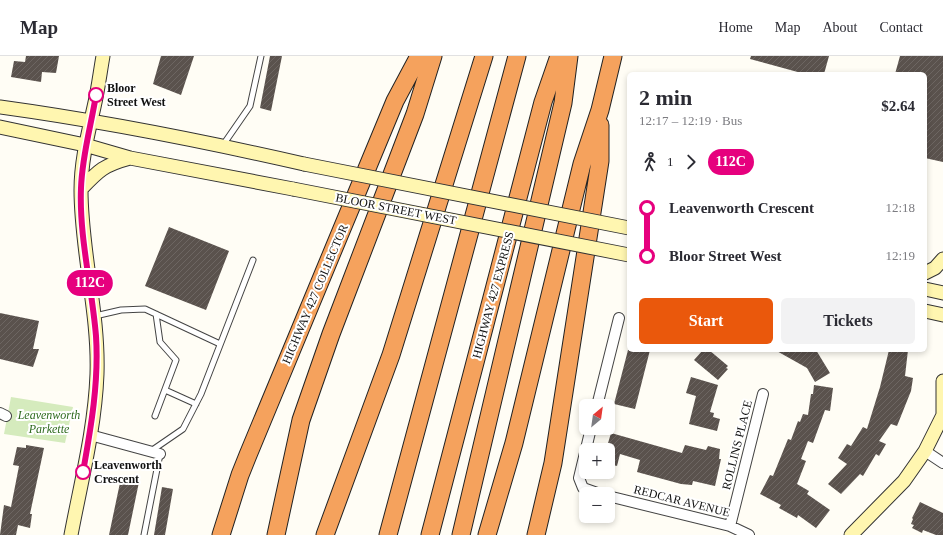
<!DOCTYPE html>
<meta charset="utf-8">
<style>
body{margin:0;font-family:Georgia,serif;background:#f2f2f3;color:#2b2b33;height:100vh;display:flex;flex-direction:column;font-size:15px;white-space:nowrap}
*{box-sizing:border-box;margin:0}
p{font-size:13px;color:#7c7c81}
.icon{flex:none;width:22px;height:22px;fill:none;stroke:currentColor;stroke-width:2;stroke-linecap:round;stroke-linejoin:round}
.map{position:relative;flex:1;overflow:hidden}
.details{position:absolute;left:627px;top:16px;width:300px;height:280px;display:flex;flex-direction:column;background:#fff;border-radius:6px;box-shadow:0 2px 6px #0003}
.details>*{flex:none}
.badge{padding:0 8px;border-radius:13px;font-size:14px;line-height:26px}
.needle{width:26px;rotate:29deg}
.controls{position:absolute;left:579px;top:343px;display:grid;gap:8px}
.controls a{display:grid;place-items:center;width:36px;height:36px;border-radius:6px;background:#fff;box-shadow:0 2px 6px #0003;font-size:20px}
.map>.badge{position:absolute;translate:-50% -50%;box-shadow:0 0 0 2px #fff}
.legs{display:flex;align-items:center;gap:6px;height:44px;padding:0 12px;font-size:13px}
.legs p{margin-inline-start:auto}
.head{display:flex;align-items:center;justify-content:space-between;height:68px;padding:0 12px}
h1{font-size:22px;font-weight:600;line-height:30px}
.cta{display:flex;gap:8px;margin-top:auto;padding:8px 12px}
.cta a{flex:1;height:46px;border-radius:6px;background:#ea580c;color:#fff;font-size:16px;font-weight:600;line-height:46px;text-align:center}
.cta a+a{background:#f2f2f3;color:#2b2b33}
ul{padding:0 12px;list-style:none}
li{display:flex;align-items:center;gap:14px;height:48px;font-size:15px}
li i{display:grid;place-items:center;width:6px;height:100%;margin:0 5px;background:currentColor}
li i::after{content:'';width:10px;height:10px;margin:-5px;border:3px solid;border-radius:50%;background:#fff}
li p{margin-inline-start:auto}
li:first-child i{background:linear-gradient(#0000 50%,currentColor 0)}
li:last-child i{background:linear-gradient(currentColor 50%,#0000 0)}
header{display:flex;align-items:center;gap:24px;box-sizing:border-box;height:56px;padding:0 20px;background:#fff;border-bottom:1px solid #e1e1e2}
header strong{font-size:19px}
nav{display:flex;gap:22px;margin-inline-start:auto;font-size:14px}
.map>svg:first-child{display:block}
.park{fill:#d5ebbd}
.building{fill:url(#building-hatch)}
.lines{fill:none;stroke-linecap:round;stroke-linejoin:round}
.lane-casing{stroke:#444;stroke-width:7}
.street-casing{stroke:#444;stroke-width:12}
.secondary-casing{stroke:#333;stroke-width:15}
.highway-casing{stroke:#222;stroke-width:19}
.lane{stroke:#fff;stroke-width:5}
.street{stroke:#fff;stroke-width:10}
.secondary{stroke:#fff6b0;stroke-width:13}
.highway{stroke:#f5a25d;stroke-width:17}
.secondary-bridge-casing{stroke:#333;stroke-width:15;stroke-linecap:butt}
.secondary-bridge{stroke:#fff6b0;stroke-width:13}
.line-1-casing{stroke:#fff;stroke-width:9}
.line-1{stroke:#e6007e;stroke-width:6}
.stop-1-dot{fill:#fff;stroke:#e6007e;stroke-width:2}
.labels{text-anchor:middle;stroke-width:4;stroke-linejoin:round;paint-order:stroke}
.stop-label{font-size:12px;font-weight:bold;fill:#111;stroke:#fff;text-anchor:start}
.street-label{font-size:12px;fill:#111;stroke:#fff}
.park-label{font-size:12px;font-style:italic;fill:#2f6b1f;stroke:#fff}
</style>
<header>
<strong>Map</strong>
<nav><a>Home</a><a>Map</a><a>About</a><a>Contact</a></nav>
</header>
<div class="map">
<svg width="943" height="479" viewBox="0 0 943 479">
<defs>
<pattern id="building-hatch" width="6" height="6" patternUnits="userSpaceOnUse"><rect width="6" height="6" fill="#5a524d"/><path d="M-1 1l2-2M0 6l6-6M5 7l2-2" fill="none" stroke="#6d6662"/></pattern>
</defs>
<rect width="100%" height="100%" fill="#fffdf5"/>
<!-- park -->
<path class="park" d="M 11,341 L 73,351 L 65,387 L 4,378 Z"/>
<!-- building -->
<path class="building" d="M 26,0 L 59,0 L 56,17 L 42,16 L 41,26 L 11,21 L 14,5 L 25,6 Z
M 161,0 L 194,0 L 181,39 L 153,28 Z
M 270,0 L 282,0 L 271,55 L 260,52 Z
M 751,0 L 829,0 L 824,18 L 805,18 L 750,3 Z
M 900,0 L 943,0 L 943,106 L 925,102 L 925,18 L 895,18 Z
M 169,171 L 229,195 L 206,254 L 145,230 Z
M 0,257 L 39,265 L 33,293 L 39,293 L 33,311 L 0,303 Z
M 628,294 L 650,294 L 635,353 L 614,348 Z
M 703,294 L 709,294 L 728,310 L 726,312 L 728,313 L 718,324 L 694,304 Z
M 775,294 L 816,294 L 830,317 L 815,326 L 807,312 Z
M 889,294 L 908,294 L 905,320 L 913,322 L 911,335 L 897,370 L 891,368 L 879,385 L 886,388 L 879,400 L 876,398 L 863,420 L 860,418 L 841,438 L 828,428 L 847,408 L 838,402 L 847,388 L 851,390 L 863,371 L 867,373 L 880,331 Z
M 691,321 L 718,329 L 710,356 L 714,357 L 713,361 L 720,363 L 717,375 L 689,368 L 696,340 L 686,337 Z
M 814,329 L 833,332 L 830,355 L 825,354 L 813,387 L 808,385 L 801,403 L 806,405 L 797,428 L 809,435 L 807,438 L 830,454 L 816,472 L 798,459 L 797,462 L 779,452 L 781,449 L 760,438 L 770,419 L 773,420 L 788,383 L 791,384 L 798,365 L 800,366 L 803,358 L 808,359 L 811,338 L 813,338 Z
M 611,377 L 682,397 L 685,389 L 706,394 L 708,390 L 720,393 L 719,403 L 721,403 L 715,430 L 693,425 L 692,429 L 681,428 L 637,416 L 640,404 L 620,398 L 617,410 L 608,408 L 608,394 L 606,394 Z
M 26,389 L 44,392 L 30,458 L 32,458 L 30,472 L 18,469 L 16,479 L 0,479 L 4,449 L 11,451 L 19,410 L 13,409 L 17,391 L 26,392 Z
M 121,422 L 139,426 L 128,479 L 109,479 Z
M 162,431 L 173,433 L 165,479 L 154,479 Z
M 920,446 L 943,457 L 943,479 L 936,479 L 923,474 L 922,477 L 912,472 L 914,469 L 911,468 L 913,463 L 912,462 Z"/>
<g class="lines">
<!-- lane casing -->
<g class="lane-casing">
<path id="lane" d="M 223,89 L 250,50 L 261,0
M 95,260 L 121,254 L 145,253 L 220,288
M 165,334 L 196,348
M 155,360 L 176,304 L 160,286 L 156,258
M 151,395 L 183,373 L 201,338 L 253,204
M 144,479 L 160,398"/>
</g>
<!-- street casing -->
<g class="street-casing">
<path id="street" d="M 597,350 L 619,262
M 0,357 L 6,360
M 591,372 L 579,422 L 583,432 L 600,438
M 90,379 L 160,398
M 925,395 L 943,407
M 608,440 L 730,470 L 749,479
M 730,470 L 763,338"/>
</g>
<!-- secondary casing -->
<g class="secondary-casing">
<path id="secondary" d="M 0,51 C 102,65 203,85 304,108
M 0,71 L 85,89 L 130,102 L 293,133
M 81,133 C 99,114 104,109 130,102
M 925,217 L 935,212 L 943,203
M 925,233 L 943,237
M 925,255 L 943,259
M 71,479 C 81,426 95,372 97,318 C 99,256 81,196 81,134 C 81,105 88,78 94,51 C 98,34 100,17 103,0
M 851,479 L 904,425 L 925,395 L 943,359 L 943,325"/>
</g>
<!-- highway casing -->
<g class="highway-casing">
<path id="highway" d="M 221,479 L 240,419 L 248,399 L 395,45 L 419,0
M 276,479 L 301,364 L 331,278 L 415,58 L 433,0
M 325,479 L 391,299 L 484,0
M 388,479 L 517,0
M 430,479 L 543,46 L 559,0
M 461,479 L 563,47 L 569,0
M 487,479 L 514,387 L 582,108 L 600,54 L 613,0
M 536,479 L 553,407 L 600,105 L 600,69"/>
</g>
<!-- lane -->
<use href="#lane" class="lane"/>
<!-- street -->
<use href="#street" class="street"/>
<!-- secondary -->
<use href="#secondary" class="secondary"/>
<!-- highway -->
<use href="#highway" class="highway"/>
<!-- secondary-bridge casing -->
<g class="secondary-bridge-casing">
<path id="secondary-bridge" d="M 304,108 L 629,172
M 293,133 L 629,199"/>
</g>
<!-- secondary-bridge -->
<use href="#secondary-bridge" class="secondary-bridge"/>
</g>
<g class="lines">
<!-- line-1 casing -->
<g class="line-1-casing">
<path id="line-1" d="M 83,416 C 91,371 99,326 96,280 C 92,231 79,181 81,132 C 82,100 91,70 96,39"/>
</g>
<!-- line-1 -->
<use href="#line-1" class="line-1"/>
</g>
<!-- markers -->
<g class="stop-1-dot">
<circle cx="96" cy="39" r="7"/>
<circle cx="83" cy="416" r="7"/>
</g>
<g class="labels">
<!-- stop labels -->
<g class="stop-label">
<text x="107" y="36">Bloor<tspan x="107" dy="14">Street West</tspan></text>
<text x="94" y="413">Leavenworth<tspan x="94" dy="14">Crescent</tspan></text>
</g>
<!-- street labels -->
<g class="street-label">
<text transform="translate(396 153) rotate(11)" y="4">BLOOR STREET WEST</text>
<text transform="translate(315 238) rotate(-67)" y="4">HIGHWAY 427 COLLECTOR</text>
<text transform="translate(493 239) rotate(-75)" y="4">HIGHWAY 427 EXPRESS</text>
<text transform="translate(737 389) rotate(-76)" y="4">ROLLINS PLACE</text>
<text transform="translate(682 445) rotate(14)" y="4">REDCAR AVENUE</text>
</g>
<!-- park labels -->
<g class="park-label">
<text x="49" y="363">Leavenworth<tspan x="49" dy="14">Parkette</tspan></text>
</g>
</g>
</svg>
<div class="controls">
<a><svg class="needle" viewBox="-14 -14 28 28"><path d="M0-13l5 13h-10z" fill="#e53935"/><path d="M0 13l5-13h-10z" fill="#7c7c81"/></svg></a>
<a>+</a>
<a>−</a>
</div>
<b class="badge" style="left:90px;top:227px;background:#e6007e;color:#fff">112C</b>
<section class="details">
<div class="head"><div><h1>2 min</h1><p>12:17 – 12:19 · Bus</p></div><b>$2.64</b></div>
<div class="legs"><svg class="icon" aria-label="walk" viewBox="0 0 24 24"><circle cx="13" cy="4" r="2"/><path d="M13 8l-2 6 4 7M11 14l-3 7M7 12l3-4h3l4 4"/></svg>1<svg class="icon" aria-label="forward" viewBox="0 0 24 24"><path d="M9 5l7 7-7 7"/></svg><b class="badge" style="background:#e6007e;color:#fff">112C</b></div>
<ul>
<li><i style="color:#e6007e"></i><b>Leavenworth Crescent</b><p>12:18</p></li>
<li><i style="color:#e6007e"></i><b>Bloor Street West</b><p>12:19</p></li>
</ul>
<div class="cta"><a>Start</a><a>Tickets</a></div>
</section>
</div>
